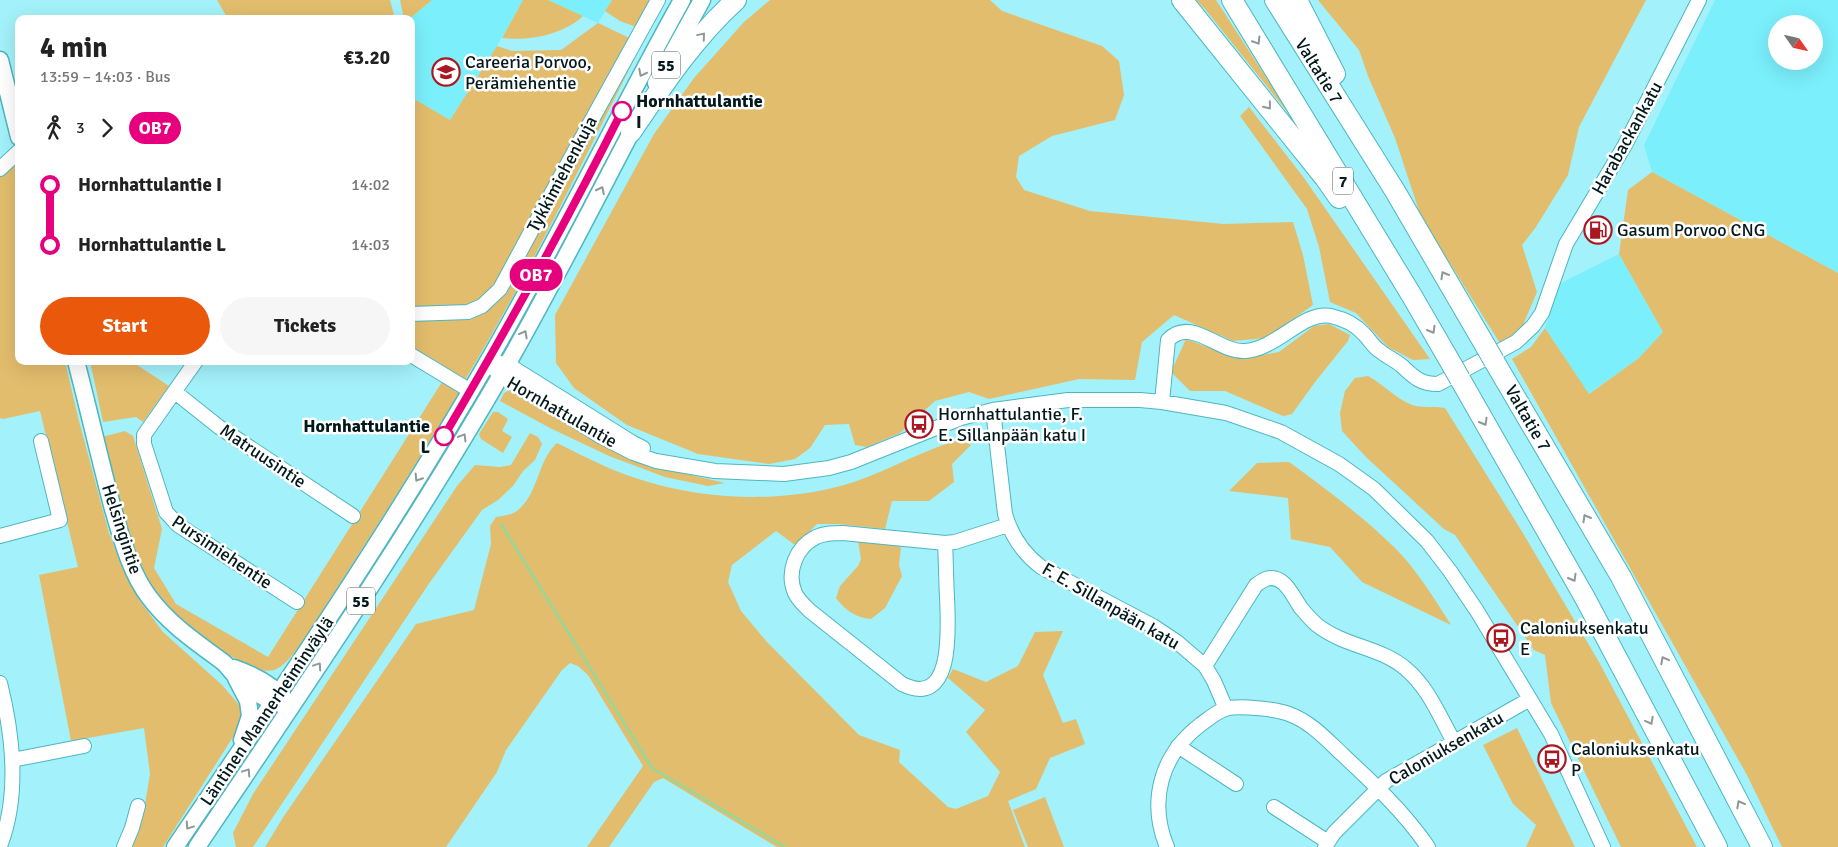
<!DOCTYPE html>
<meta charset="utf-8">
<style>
body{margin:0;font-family:Signika,sans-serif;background:#f6f6f6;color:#222;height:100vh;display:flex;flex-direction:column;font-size:19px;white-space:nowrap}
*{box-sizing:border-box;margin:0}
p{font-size:16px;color:#767676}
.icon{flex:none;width:28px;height:28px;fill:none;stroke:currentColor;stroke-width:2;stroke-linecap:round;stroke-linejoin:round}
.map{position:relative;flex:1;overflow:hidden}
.details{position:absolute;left:15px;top:15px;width:400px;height:350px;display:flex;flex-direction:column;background:#fff;border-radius:10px;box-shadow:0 5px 20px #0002}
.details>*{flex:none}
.badge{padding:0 10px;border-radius:16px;font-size:18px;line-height:32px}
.needle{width:32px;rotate:124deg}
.tools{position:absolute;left:1768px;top:15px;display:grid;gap:10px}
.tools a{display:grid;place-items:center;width:55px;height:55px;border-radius:50%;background:#fff;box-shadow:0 5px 20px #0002;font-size:25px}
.map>.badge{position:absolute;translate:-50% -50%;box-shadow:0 0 0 2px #fff}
.legs{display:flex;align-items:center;gap:8px;height:55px;padding:0 25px;font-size:16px}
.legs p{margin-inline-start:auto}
.summary{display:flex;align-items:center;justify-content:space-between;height:85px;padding:0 25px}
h1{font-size:28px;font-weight:700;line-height:38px}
.action{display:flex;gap:10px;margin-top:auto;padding:10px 25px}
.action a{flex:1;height:58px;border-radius:30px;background:#ea580c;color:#fff;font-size:20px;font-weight:700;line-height:58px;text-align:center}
.action a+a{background:#f6f6f6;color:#222}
ul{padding:0 25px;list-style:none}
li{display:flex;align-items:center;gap:18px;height:60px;font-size:19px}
li i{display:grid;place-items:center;width:8px;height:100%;margin:0 6px;background:currentColor}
li i::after{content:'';width:12px;height:12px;margin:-6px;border:4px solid;border-radius:50%;background:#fff}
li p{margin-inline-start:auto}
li:first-child i{background:linear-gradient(#0000 50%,currentColor 0)}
li:last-child i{background:linear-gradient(currentColor 50%,#0000 0)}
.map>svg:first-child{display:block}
.built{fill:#7beffc;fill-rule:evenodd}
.green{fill:#e2bd6d}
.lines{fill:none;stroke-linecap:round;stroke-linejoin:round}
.stream{stroke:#95d897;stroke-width:2.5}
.minor-casing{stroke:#4db6c1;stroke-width:16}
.major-casing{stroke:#4db6c1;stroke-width:19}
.highway-casing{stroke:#4db6c1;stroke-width:22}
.minor{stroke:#fff;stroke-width:14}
.major{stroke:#fff;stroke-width:16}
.highway{stroke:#fff;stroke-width:20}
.highway-bridge-casing{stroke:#4db6c1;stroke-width:22;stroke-linecap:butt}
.highway-bridge{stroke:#fff;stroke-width:20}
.oneway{stroke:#8e9898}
.line-1-casing{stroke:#fff;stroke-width:11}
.line-1{stroke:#e6007e;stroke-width:8}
.stop-1-dot{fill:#fff;stroke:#e6007e;stroke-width:2.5}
.labels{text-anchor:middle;stroke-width:5;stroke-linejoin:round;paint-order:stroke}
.shield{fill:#fff;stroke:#4f5e5f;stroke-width:1}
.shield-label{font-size:16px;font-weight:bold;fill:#03191b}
.poi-label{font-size:18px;fill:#03191b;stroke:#fff;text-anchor:start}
.street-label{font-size:18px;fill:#03191b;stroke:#fff}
.stop-label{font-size:18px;font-weight:bold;fill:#03191b;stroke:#fff;text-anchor:start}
</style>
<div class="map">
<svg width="1838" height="847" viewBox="0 0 1838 847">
<rect width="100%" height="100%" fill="#a3f1fa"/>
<!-- built -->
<path class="built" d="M 432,0 L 523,0 L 497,46 L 450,120 L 411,97 L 411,19 L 409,19 Z
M 548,0 L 612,0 L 598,23 Z
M 1715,0 L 1838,0 L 1838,273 L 1652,172 L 1644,145 ZM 1776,24 L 1814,24 L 1814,61 L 1776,61 Z
M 1619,254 L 1663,332 L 1639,358 L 1588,394 L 1545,328 L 1561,283 Z"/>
<!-- green -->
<path class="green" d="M 217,0 L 390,0 L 395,19 L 228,19 Z
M 400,0 L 432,0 L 409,19 L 404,19 Z
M 523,0 L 548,0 L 583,16 C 563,35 529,41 502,38 Z
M 612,0 L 654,0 L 639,28 L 620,21 L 605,11 Z
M 770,0 L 990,0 L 1002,11 L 1102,46 L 1119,61 L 1124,95 L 1115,120 L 1052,136 L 1019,156 L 1016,177 L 1024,190 L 1090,211 L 1224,224 L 1293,222 L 1303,255 L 1313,305 L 1266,338 L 1233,341 L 1174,315 L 1142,342 L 1135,380 L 1079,379 L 989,399 L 969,392 L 935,401 L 900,433 L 867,447 L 855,445 L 849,424 L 825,425 L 810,448 L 795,459 L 769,464 L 698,454 L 627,425 L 574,388 L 556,363 L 555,315 L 654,134 L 694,78 L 744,22 Z
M 1196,0 L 1216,0 L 1293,119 L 1205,9 Z
M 1318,0 L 1646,0 L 1579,127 L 1568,175 L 1536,227 L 1522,245 L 1537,292 L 1523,325 L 1501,345 L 1421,217 L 1395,138 L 1368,76 L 1359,50 Z
M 598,23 L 642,44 C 585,157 530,272 465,380 L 411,346 L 411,97 L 450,120 L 497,46 L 512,51 L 561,50 Z
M 1249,107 L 1304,178 L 1430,359 L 1413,360 L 1388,347 L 1356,313 L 1330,302 L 1319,247 L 1307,209 L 1240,116 Z
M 18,159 L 19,361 L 65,361 L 78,417 L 109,533 L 121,564 L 140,601 L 163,632 L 222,685 L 241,707 L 240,726 L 163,847 L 132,847 L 144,810 L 150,774 L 144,728 L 71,741 L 39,575 L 78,567 L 40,411 L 3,419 L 0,418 L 0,176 Z
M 1652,172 L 1838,273 L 1838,847 L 1782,847 L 1747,775 L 1512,359 L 1531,347 L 1545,328 L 1589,394 L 1639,358 L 1663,332 L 1619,254 L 1628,190 Z
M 1329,324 L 1350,335 L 1348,341 L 1315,382 L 1292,414 L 1283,416 L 1225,391 L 1190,391 L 1171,372 L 1186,339 L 1239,359 L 1279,352 L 1314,326 Z
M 90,361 L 131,361 L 169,386 L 143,422 L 136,417 L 103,422 Z
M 1368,376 C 1383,384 1396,399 1412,405 C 1422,408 1434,406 1445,408 L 1521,530 L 1599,662 L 1697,847 L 1621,847 L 1551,703 L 1545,655 L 1534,650 L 1455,535 L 1444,529 L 1366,457 L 1342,431 L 1340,413 L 1345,391 L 1355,378 Z
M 442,382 L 460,392 C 420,458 379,523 337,588 C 324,608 299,654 280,667 C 266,677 247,665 234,658 C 200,638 169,615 147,582 C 139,569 135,554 130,539 C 120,506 111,471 102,437 L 125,431 L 133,436 L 162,529 L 154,568 L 176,604 L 268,657 Z
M 510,390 L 518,392 L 665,469 L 725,483 L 708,486 L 665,477 L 609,456 L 550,428 L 500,401 L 504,393 Z
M 493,412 L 498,412 L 508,419 L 502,431 L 512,437 L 503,453 L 481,439 L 479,434 Z
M 530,433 L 538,437 L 542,444 L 535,460 L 523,471 L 513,486 L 498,500 L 482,510 L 428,585 L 253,847 L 236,847 L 233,833 L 253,794 L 457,486 L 475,465 L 500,467 L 511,465 Z
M 967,438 L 971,445 L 952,464 L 954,482 L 929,501 L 892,501 L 885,529 L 838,524 L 817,524 L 795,545 L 776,531 L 732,565 L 728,582 L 741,611 L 767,642 L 859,735 L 900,750 L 899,762 L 948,807 L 956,809 L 988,796 L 1000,772 L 966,732 L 985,710 L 948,678 L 953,669 L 986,682 L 1018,666 L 1035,632 L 1063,631 L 1043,675 L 1063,723 L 1076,719 L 1085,744 L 1050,758 L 1036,789 L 1008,801 L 1025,847 L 777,847 L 663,778 L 654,782 L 609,847 L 587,847 L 643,766 L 588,675 L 578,666 L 570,663 L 562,670 L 506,750 L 497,772 L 446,847 L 265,847 L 284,816 L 416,624 L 474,610 L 491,544 L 490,526 L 496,517 C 502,516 513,515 518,510 C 539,493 537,461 557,443 C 587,458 616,473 648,482 C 713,501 788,503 854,482 C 892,469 928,447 967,438 Z
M 1289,462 C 1325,488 1362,516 1394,547 C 1417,570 1434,598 1451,625 L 1362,582 L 1330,547 L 1291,539 L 1288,498 L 1229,491 L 1257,463 Z
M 862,538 L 901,547 L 899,565 L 902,576 L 885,608 L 871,619 C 856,618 845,610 836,598 L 840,586 L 858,566 L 861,559 L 858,541 Z
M 1517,728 L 1575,847 L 1526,847 L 1536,825 L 1513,804 L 1483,745 Z
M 1045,797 L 1064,847 L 1028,847 L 1013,810 Z"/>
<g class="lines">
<!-- stream -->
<path class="stream" d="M 501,524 L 652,768 L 785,847"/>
<!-- minor casing -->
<g class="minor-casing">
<path id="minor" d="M 0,169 L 19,151
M 411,314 L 468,312 L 482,306 L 500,289 L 563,172 L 658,0
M 411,355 L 464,387
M 196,361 L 144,435 L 144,444 L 166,512 L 178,525 L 297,602
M 488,361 L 500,376 L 552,406 L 600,436 L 633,453 L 656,461 L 715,471 L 784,474 L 829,468 L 851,462 L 961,418 L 993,410 L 1068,400 L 1140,400 L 1162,402 L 1226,413 L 1281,432 L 1339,464 L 1374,489 L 1427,541 L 1450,571 L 1477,611 L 1551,734 L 1603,847
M 499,363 L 507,364 L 633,443 L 643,448
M 175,392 L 219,427 L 353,516
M 1162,402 L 1168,340 C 1191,316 1219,353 1245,351 C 1277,349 1304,310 1331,316 C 1344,319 1356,325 1364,334 C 1370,340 1373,347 1380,351 C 1387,357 1395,360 1402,366 C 1414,377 1420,384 1438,384 L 1516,342 L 1533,326 L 1542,313 L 1566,244 L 1625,145 L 1699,0
M 993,410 L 1005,514 C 1011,535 1024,554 1041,567 L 1153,626 L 1177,642 L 1205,666 L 1214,681 L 1226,709
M 0,536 L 60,520 L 41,441
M 945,543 C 946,561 946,579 947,597 C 948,625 955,710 902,684 L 810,611 C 804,605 798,600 795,593 C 786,572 796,547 816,537 C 825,533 834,533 843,533 L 945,543 L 955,542 L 1008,525
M 1205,666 L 1256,585 C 1259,583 1263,580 1266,579 C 1284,573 1293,597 1301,608 C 1306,614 1311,620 1317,625 C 1345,647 1381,647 1406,669 C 1428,687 1440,717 1454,742
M 0,683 C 13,735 20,795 0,846
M 1178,746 L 1236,784
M 12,760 L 84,746
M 1274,807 L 1328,842
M 124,847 L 132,828 L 138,806
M 1167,847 C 1148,801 1161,755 1200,725 C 1207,720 1216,712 1225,709 C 1238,705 1276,709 1289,714 C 1311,722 1327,740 1343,755 C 1373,783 1405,813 1428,847
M 1325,847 L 1334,833 L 1386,781 L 1530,699"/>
</g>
<!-- major casing -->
<g class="major-casing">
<path id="major" d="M 0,60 L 19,137
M 656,83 L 702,0
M 76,361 C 89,411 100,460 113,509 C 122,539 130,572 149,597 C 169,624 196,642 223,662 C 228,666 231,672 236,676 C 249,689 266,701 284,705
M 234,668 C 254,675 273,685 286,701
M 236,678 L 248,701 L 250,716 L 242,740
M 175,847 C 283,688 391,529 487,363 C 556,244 615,120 682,0
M 197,847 C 304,688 412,530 508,363 C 553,284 594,203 636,123"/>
</g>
<!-- highway casing -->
<g class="highway-casing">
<path id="highway" d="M 1182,0 L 1325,178 L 1339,198
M 1232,0 L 1412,296 L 1452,365
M 1275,0 L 1395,191 L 1486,347
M 1297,0 L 1335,74
M 631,132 C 663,85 694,38 736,0
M 1494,361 L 1621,577 L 1762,847
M 1460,379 L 1585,598 L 1717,847"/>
</g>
<!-- minor -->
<use href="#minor" class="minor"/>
<!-- major -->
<use href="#major" class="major"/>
<!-- highway -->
<use href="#highway" class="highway"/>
<!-- highway-bridge casing -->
<g class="highway-bridge-casing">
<path id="highway-bridge" d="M 1486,347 L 1494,361
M 1452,365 L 1460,379"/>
</g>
<!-- highway-bridge -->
<use href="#highway-bridge" class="highway-bridge"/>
</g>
<!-- one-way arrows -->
<defs><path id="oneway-chevron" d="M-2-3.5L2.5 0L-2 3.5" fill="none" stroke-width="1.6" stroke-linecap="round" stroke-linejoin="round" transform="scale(1.25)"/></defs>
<g class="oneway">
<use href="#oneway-chevron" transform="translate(702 36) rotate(-50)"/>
<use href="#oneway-chevron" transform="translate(1257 41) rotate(58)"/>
<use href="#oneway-chevron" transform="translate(642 73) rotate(117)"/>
<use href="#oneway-chevron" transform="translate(1268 106) rotate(51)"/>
<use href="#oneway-chevron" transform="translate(601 190) rotate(-63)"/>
<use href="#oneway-chevron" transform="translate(1444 275) rotate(-120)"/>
<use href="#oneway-chevron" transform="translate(1432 330) rotate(60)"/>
<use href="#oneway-chevron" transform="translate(524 334) rotate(-61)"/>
<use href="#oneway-chevron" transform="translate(1484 422) rotate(60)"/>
<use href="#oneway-chevron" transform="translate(463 437) rotate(-59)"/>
<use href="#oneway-chevron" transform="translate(418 478) rotate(122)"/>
<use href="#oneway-chevron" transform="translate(1586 518) rotate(-120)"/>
<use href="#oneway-chevron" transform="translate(1573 578) rotate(60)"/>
<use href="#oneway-chevron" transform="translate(1664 660) rotate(-118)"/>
<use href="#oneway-chevron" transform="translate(318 666) rotate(-56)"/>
<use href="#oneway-chevron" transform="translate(1650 721) rotate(62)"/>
<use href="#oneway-chevron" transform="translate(247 772) rotate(-56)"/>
<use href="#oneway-chevron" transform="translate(1740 804) rotate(-118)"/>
<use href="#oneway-chevron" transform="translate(189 826) rotate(124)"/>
</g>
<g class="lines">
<!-- line-1 casing -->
<g class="line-1-casing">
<path id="line-1" d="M 444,436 C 507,329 567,221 622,111"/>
</g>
<!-- line-1 -->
<use href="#line-1" class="line-1"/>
</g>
<!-- icons -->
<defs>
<g id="school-ring" transform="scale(1.4375)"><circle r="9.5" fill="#fff" stroke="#ab1720" stroke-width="1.5"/><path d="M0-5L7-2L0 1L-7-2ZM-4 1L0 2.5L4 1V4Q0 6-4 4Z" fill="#ab1720"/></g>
<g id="fuel-ring" transform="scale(1.4375)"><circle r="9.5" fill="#fff" stroke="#ab1720" stroke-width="1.5"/><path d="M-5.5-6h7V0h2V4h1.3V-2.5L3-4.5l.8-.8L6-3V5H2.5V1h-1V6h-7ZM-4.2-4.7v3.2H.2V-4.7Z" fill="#ab1720"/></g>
<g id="bus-ring" transform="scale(1.4375)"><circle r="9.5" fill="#fff" stroke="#ab1720" stroke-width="1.5"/><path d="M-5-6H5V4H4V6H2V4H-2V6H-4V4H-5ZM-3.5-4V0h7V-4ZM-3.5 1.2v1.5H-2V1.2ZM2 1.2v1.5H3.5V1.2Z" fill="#ab1720"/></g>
</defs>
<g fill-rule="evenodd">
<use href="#school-ring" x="446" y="72"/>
<use href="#fuel-ring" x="1598" y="230"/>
<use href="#bus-ring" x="919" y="424"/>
<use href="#bus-ring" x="1501" y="638"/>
<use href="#bus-ring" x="1552" y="759"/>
</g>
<!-- markers -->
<g class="stop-1-dot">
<circle cx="622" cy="111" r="9"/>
<circle cx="444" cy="436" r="9"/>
</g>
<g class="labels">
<!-- shield labels -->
<g class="shield">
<rect x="652" y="51.5" width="28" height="27" rx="4"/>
<rect x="1333" y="167.5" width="20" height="27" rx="4"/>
<rect x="347" y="587.5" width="28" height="27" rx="4"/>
</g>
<g class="shield-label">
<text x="666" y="71">55</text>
<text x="1343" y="187">7</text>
<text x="361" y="607">55</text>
</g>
<!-- poi labels -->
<g class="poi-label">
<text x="465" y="68">Careeria Porvoo,<tspan x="465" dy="21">Perämiehentie</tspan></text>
<text x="1617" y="236">Gasum Porvoo CNG</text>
<text x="938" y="420">Hornhattulantie, F.<tspan x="938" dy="21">E. Sillanpään katu I</tspan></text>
<text x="1520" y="634">Caloniuksenkatu<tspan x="1520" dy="21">E</tspan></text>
<text x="1571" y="755">Caloniuksenkatu<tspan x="1571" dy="21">P</tspan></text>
</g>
<!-- street labels -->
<g class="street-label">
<text transform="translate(1319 71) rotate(58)" y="6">Valtatie 7</text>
<text transform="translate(1627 138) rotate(-61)" y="6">Harabackankatu</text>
<text transform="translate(562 174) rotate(-62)" y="6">Tykkimiehenkuja</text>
<text transform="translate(562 412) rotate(30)" y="6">Hornhattulantie</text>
<text transform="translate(1528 418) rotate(60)" y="6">Valtatie 7</text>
<text transform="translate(263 456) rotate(34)" y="6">Matruusintie</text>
<text transform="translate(122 529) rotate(72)" y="6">Helsingintie</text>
<text transform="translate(222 552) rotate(34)" y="6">Pursimiehentie</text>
<text transform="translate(1111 606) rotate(30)" y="6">F. E. Sillanpään katu</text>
<text transform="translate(267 711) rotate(-56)" y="6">Läntinen Mannerheiminväylä</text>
<text transform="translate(1446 748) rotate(-30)" y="6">Caloniuksenkatu</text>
</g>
<!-- stop labels -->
<g class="stop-label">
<text x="636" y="107">Hornhattulantie<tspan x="636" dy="21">I</tspan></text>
<text x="430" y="432" text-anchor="end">Hornhattulantie<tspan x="430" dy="21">L</tspan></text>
</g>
</g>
</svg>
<div class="tools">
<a><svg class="needle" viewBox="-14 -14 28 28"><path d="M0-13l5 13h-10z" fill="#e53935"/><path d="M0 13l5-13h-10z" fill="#767676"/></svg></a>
</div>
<b class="badge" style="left:536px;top:275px;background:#e6007e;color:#fff">OB7</b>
<section class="details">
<div class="summary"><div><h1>4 min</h1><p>13:59 – 14:03 · Bus</p></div><b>€3.20</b></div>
<div class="legs"><svg class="icon" aria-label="walk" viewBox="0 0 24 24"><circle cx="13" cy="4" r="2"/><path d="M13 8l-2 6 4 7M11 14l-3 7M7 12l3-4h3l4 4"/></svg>3<svg class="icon" aria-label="forward" viewBox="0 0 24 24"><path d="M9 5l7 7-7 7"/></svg><b class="badge" style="background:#e6007e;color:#fff">OB7</b></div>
<ul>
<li><i style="color:#e6007e"></i><b>Hornhattulantie I</b><p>14:02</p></li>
<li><i style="color:#e6007e"></i><b>Hornhattulantie L</b><p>14:03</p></li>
</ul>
<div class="action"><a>Start</a><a>Tickets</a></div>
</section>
</div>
